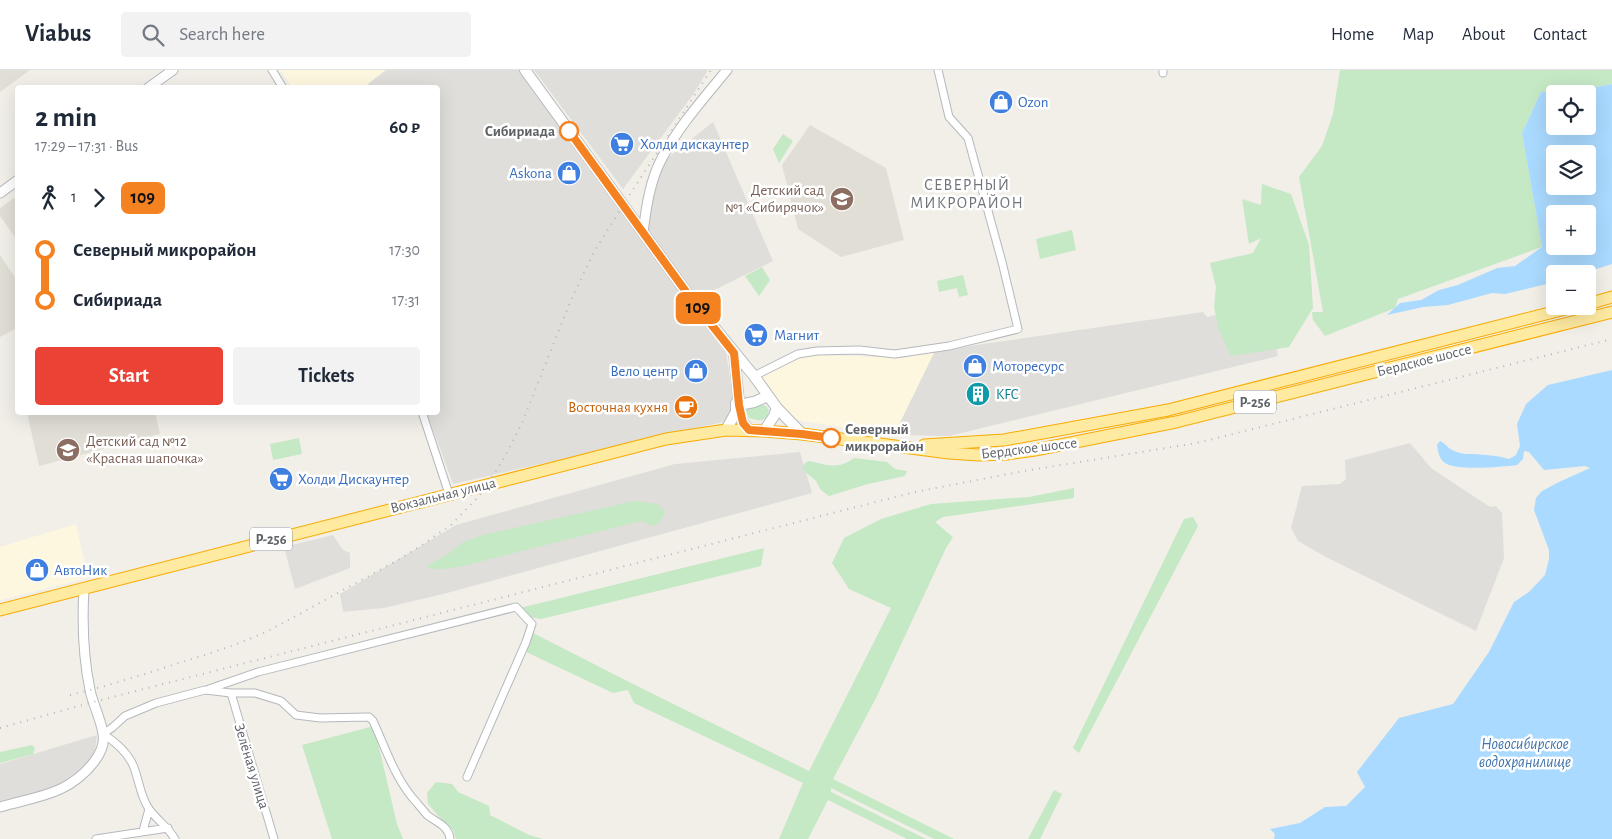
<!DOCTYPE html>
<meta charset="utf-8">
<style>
body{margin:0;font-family:"Alegreya Sans",sans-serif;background:#f2f2f3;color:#1f2937;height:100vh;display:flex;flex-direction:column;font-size:19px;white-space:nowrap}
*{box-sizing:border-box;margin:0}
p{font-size:16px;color:#747a83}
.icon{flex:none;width:28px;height:28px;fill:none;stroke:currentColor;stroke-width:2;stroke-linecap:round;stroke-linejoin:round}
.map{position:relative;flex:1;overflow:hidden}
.panel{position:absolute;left:15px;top:15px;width:425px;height:330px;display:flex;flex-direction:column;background:#fff;border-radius:5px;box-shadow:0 5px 20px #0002}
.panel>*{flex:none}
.badge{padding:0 10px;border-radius:8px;font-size:18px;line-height:32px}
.tools{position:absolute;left:1546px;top:15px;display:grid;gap:10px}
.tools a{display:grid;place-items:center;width:50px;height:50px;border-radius:5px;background:#fff;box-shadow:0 5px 20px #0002;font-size:25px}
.map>.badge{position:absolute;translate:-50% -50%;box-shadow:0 0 0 2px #fff}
.legs{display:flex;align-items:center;gap:8px;height:55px;padding:0 20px;font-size:16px}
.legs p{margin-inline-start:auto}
.overview{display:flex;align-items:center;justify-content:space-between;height:85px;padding:0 20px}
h1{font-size:28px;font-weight:600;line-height:38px}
.button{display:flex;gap:10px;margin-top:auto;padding:10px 20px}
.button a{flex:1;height:58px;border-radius:5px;background:#ea4335;color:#fff;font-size:20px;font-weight:600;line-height:58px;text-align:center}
.button a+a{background:#f2f2f3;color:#1f2937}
ul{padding:0 20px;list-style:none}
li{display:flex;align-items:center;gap:18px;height:50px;font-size:19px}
li i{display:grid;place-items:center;width:8px;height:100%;margin:0 6px;background:currentColor}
li i::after{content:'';width:12px;height:12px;margin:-6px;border:4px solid;border-radius:50%;background:#fff}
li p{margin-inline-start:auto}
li:first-child i{background:linear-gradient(#0000 50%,currentColor 0)}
li:last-child i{background:linear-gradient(currentColor 50%,#0000 0)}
header{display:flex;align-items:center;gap:30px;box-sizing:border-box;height:70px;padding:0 25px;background:#fff;border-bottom:1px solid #e0e1e3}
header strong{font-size:24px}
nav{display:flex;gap:28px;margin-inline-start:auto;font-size:18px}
.search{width:350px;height:45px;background:#f2f2f3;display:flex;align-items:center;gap:12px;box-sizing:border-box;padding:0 18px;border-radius:5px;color:#747a83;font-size:19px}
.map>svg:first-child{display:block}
.commercial{fill:#fef7e0}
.industrial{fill:#e0deda}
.education{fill:#e1ded6}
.green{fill:#c5e8c5}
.water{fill:#aadaff;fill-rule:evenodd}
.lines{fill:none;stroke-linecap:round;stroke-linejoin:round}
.minor-casing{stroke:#b5b8bc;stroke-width:9}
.tertiary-casing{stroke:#b5b8bc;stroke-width:11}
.secondary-casing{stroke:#b6babf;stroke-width:12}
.trunk-casing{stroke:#f9ab00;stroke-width:13}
.minor{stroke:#fff;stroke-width:7}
.tertiary{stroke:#fff;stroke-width:9}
.secondary{stroke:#fff;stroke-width:10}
.trunk{stroke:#feeaa1;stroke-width:11}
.rail{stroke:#b6b7b8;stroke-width:2;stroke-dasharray:1 6;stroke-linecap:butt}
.line-1-casing{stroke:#fff;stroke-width:11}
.line-1{stroke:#f58220;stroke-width:8}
.stop-1-dot{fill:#fff;stroke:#f58220;stroke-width:2.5}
.labels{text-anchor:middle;stroke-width:5;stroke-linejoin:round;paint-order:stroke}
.shield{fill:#fff;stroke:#8f9295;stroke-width:1}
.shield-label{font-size:14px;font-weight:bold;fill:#5f6368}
.shop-label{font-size:15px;fill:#366cbe;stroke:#fff;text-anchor:start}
.stop-label{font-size:15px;font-weight:bold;fill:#5f6368;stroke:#fff;text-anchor:end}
.education-label{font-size:15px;fill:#785e54;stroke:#fff;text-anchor:end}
.street-label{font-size:15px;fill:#5f6368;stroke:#fff}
.culture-label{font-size:15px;fill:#0d838f;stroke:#fff;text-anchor:start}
.food-label{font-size:15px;fill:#c56008;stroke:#fff;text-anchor:end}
.neighbourhood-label{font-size:16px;letter-spacing:1px;fill:#70757a;stroke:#fff}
.water-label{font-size:16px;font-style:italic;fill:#4174aa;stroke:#fff}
</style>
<header>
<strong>Viabus</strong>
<div class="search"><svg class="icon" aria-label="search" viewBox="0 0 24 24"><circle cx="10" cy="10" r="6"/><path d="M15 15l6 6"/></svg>Search here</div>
<nav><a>Home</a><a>Map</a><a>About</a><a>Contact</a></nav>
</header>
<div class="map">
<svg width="1612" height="769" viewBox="0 0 1612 769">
<rect width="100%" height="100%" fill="#f1efe8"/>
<!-- commercial -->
<path class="commercial" d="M 280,0 L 386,0 L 363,18 L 292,17 Z
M 935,281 L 894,365 L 790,349 L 757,308 L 800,288 L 819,285 L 903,288 Z
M 76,454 L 88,508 L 0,530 L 0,477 Z"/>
<!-- industrial -->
<path class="industrial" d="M 386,0 L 519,0 L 726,282 L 736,349 L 453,414 L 427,343 L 438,342 L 438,18 L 363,18 Z
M 534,0 L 708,0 L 694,23 L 623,119 Z
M 713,52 L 773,191 L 704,225 L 691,225 L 648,160 L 655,98 Z
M 1266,234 L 1278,286 L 949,366 L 894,365 L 935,281 L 1203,242 L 1207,247 Z
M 1410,373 L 1431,398 L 1490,437 L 1496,436 L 1502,443 L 1504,488 L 1476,561 L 1326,487 L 1298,471 L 1291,458 L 1302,416 L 1340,414 L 1346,409 L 1345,390 Z
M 800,382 L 812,423 L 447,523 L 384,538 L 343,542 L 340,524 L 456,455 L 675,394 Z
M 333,465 L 343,480 L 350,483 L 350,498 L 295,519 L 284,477 Z
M 97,665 L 95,683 L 88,694 L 56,719 L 0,735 L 0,694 Z"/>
<!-- education -->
<path class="education" d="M 0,0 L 30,0 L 0,22 Z
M 810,55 L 886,98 L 904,170 L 841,187 L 798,159 L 782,95 Z
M 17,126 L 17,170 L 0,146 L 0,138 Z
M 0,185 L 18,212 L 17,258 L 0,267 Z
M 27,343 L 155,343 L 160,364 L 39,396 Z"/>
<!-- green -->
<path class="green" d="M 1340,0 L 1612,0 L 1612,14 L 1571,22 L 1541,22 L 1522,63 L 1542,177 L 1398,229 L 1395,238 L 1325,266 L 1313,250 L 1312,242 L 1323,242 L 1299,107 L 1322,76 L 1333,44 Z
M 783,64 L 793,71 L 779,93 L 773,79 Z
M 1262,114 L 1291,124 L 1309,175 L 1313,238 L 1289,277 L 1231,286 L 1219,261 L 1214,237 L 1216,217 L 1210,193 L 1253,183 L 1261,168 L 1249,174 L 1242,129 L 1261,135 Z
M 1072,160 L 1076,180 L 1040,189 L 1036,169 Z
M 762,197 L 770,210 L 759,226 L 745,206 Z
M 963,205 L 968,225 L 959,227 L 957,218 L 939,222 L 937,211 Z
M 761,334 L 766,336 L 769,340 C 766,353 760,351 749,348 L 746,342 L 746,338 Z
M 299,368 L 302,384 L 273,390 L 270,374 Z
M 854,388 L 887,392 L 895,399 L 907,401 L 905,406 L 868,414 L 829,426 L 821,420 L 816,411 L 802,399 L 805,393 L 809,391 C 827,395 838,400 854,388 Z
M 1074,418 L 1074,428 L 943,447 L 935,452 L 953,467 L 946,478 L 876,628 L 833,709 L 954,769 L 934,769 L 831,718 L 831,722 L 926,769 L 907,769 L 828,730 L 808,769 L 779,769 L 803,713 L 634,633 L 628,620 L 613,623 L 524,581 L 533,563 L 631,613 L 809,701 L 891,538 L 849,519 L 832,493 L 844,468 L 881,449 L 931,434 L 1029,427 Z
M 634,431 L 658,434 L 665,442 L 662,449 L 655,456 L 641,451 L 463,496 C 452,497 437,502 427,497 L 428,495 L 448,484 L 463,472 L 483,465 Z
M 1193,447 L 1198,456 L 1079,683 L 1073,678 L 1184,449 Z
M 764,478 L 761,496 L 541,549 L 522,546 L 520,538 Z
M 374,656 L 397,754 L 403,769 L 332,769 L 302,675 Z
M 32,675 L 35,678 L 33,684 L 0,693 L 0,682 Z
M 436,712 L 452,714 L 458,722 L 489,736 L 490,745 L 529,765 L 543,769 L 456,769 L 453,760 L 441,749 L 428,734 L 427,723 Z
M 1054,720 L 1062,724 L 1040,769 L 1028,769 Z"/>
<!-- water -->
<path class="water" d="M 1612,14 L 1612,194 L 1581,204 L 1555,204 L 1555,212 L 1505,224 L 1492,223 L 1448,235 L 1423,237 L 1387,245 L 1400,233 L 1421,230 L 1439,220 L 1458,215 L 1497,198 L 1515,196 L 1542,177 L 1522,63 L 1541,22 L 1571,22 ZM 1555,24 L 1588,24 L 1588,56 L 1555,56 ZM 1555,84 L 1588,84 L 1588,116 L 1555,116 ZM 1555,144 L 1588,144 L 1588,176 L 1555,176 Z
M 1612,300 L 1612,769 L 1274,769 L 1275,764 L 1270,759 L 1300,753 L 1325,737 L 1346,736 L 1365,717 L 1357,702 L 1399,648 L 1453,634 L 1489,582 L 1514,532 L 1529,522 L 1545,505 L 1549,489 L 1549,480 L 1534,440 L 1536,428 L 1542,421 L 1559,412 L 1590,398 L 1585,396 L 1544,400 L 1529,382 L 1524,381 L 1523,389 L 1517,395 C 1502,397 1456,401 1445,393 C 1439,389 1438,381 1437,375 L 1440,371 C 1448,375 1448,380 1460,383 C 1464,384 1468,384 1472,384 C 1485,385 1497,385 1509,389 L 1516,385 L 1520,376 L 1517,354 L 1526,334 L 1548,315 Z"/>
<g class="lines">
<!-- minor casing -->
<g class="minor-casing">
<path id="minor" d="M 272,0 L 283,18
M 1163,0 L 1163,3
M 754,306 L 798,284 L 817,281 L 859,280 L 895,284 L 949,276 L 1018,259 L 1002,192 L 968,68 L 949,47 L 938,0
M 422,342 L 449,424
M 209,619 L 258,602 L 516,537 L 532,554 L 526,572 L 467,707
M 231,623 L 274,769
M 143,761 L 149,739
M 96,769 L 168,758
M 175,769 C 167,756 157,750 149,739 C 140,726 139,709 133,695 C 127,682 114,671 103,664 L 113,657 L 125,646 L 156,633 L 205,620 L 231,623 L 255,623 L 281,631 L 296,645 L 320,648 L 369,647 L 373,651 C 386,679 396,711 417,733 C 420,737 424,741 427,745 C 436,752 449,756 450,769"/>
</g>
<!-- tertiary casing -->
<g class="tertiary-casing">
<path id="tertiary" d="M 148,18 L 173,0
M 0,123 L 18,110
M 643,163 C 646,138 650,110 662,88 C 679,56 704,28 727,0
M 0,737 C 38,726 68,725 94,692 C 100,684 105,674 103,664 C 101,649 93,635 90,620 C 83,586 82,552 84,518"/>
</g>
<!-- secondary casing -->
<g class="secondary-casing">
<path id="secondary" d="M 525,0 L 695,234 L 754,306 L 777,338 L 802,364
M 734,283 L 740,344 L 743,353 L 749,360
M 739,335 L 754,332 L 768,326
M 726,360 L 736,342 L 736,333
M 764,361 L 774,346 L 777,338"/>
</g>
<!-- trunk casing -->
<g class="trunk-casing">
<path id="trunk" d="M 1588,234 L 1612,227
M 924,375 L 1004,370 L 1168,340 L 1577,236
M 0,540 L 666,369 L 726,360 L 764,361 L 802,364 L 949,383 L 978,385 L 1007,384 L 1035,380 L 1176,352 L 1612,242"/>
</g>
<!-- minor -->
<use href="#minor" class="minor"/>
<!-- tertiary -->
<use href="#tertiary" class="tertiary"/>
<!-- secondary -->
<use href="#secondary" class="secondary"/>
<!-- trunk -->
<use href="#trunk" class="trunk"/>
<!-- rail -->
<path class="rail" d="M 70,625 C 108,616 145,604 182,592 C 212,583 243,573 272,559 L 398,490 L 419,477 L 451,455 L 480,425 L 503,390 L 522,353 L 571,230 L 594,182 L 623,135 L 711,0
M 0,658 L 93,632 L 915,422 L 1024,401 L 1197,373 L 1612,269"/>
</g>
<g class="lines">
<!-- line-1 casing -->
<g class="line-1-casing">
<path id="line-1" d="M 569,61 L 695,234 L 734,283 L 739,335 L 743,353 L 749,360 L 802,364 L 831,368"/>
</g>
<!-- line-1 -->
<use href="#line-1" class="line-1"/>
</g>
<!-- icons -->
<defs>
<g id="shop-disc" transform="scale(1.25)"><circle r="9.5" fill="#3f7fe0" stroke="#fff"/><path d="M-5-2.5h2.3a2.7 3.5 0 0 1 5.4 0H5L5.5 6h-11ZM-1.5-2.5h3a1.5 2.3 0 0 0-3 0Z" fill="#fff"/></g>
<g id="supermarket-disc" transform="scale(1.25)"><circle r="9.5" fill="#3f7fe0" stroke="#fff"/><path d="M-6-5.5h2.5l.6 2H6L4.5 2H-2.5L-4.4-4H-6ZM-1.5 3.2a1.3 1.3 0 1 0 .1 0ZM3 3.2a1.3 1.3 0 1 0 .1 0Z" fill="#fff"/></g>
<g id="school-disc" transform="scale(1.25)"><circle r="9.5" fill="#8d6e63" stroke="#fff"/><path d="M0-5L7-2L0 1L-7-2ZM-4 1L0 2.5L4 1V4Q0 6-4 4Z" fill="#fff"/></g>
<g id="building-disc" transform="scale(1.25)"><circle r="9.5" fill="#0f9aa8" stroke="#fff"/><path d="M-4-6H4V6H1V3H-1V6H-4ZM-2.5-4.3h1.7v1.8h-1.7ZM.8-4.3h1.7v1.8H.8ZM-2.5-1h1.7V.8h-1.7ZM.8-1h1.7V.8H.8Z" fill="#fff"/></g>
<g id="cafe-disc" transform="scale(1.25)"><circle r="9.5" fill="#e8710a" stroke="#fff"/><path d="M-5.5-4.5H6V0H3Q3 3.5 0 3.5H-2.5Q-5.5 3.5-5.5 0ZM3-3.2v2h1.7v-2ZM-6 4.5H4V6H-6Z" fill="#fff"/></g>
</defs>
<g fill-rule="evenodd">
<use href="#shop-disc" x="1001" y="32"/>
<use href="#supermarket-disc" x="622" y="74"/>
<use href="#shop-disc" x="569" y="103"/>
<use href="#school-disc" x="842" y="129"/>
<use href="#supermarket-disc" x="756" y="265"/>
<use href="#shop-disc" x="975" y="296"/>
<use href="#shop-disc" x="696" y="301"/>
<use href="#building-disc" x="978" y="324"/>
<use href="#cafe-disc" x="686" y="337"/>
<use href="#school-disc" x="68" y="380"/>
<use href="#supermarket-disc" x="281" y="409"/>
<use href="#shop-disc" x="37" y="500"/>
</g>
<!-- markers -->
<g class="stop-1-dot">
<circle cx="569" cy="61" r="9"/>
<circle cx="831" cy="368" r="9"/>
</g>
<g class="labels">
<!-- shield labels -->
<g class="shield">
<rect x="1234" y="320.5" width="42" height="23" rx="4"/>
<rect x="250" y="457.5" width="42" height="23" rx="4"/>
</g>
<g class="shield-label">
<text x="1255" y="337">Р-256</text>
<text x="271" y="474">Р-256</text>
</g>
<!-- shop labels -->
<g class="shop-label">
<text x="1018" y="37">Ozon</text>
<text x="640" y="79">Холди дискаунтер</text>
<text x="552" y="108" text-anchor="end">Askona</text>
<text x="774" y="270">Магнит</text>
<text x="992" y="301">Моторесурс</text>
<text x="678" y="306" text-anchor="end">Вело центр</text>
<text x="298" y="414">Холди Дискаунтер</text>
<text x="54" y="505">АвтоНик</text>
</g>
<!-- stop labels -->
<g class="stop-label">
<text x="555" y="66">Сибириада</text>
<text x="845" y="364" text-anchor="start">Северный<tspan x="845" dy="17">микрорайон</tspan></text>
</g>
<!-- education labels -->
<g class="education-label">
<text x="824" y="125">Детский сад<tspan x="824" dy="17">№1 «Сибирячок»</tspan></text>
<text x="86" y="376" text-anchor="start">Детский сад №12<tspan x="86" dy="17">«Красная шапочка»</tspan></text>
</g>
<!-- street labels -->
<g class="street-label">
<text transform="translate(1424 290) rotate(-14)" y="5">Бердское шоссе</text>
<text transform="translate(1029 378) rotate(-7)" y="5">Бердское шоссе</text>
<text transform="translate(443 425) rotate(-14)" y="5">Вокзальная улица</text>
<text transform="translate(252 696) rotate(73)" y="5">Зелёная улица</text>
</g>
<!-- culture labels -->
<g class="culture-label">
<text x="996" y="329">KFC</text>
</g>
<!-- food labels -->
<g class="food-label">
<text x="668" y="342">Восточная кухня</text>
</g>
<!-- neighbourhood labels -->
<g class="neighbourhood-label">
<text x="967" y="120">СЕВЕРНЫЙ<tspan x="967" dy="18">МИКРОРАЙОН</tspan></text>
</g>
<!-- water labels -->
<g class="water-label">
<text x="1525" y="679">Новосибирское<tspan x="1525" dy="18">водохранилище</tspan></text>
</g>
</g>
</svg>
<div class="tools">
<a><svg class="icon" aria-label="locate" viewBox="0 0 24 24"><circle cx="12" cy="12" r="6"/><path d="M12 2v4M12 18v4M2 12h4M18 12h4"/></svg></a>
<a><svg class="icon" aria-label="layers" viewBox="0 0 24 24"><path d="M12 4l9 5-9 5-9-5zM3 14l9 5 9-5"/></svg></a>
<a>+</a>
<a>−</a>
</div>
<b class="badge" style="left:698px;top:238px;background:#f58220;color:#111">109</b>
<section class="panel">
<div class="overview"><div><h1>2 min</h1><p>17:29 – 17:31 · Bus</p></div><b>60 ₽</b></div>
<div class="legs"><svg class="icon" aria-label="walk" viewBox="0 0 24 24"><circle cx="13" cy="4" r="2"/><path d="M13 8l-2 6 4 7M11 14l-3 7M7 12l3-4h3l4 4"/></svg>1<svg class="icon" aria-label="forward" viewBox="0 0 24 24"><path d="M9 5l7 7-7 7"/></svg><b class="badge" style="background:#f58220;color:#111">109</b></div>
<ul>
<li><i style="color:#f58220"></i><b>Северный микрорайон</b><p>17:30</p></li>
<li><i style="color:#f58220"></i><b>Сибириада</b><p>17:31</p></li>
</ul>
<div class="button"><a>Start</a><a>Tickets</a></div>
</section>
</div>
